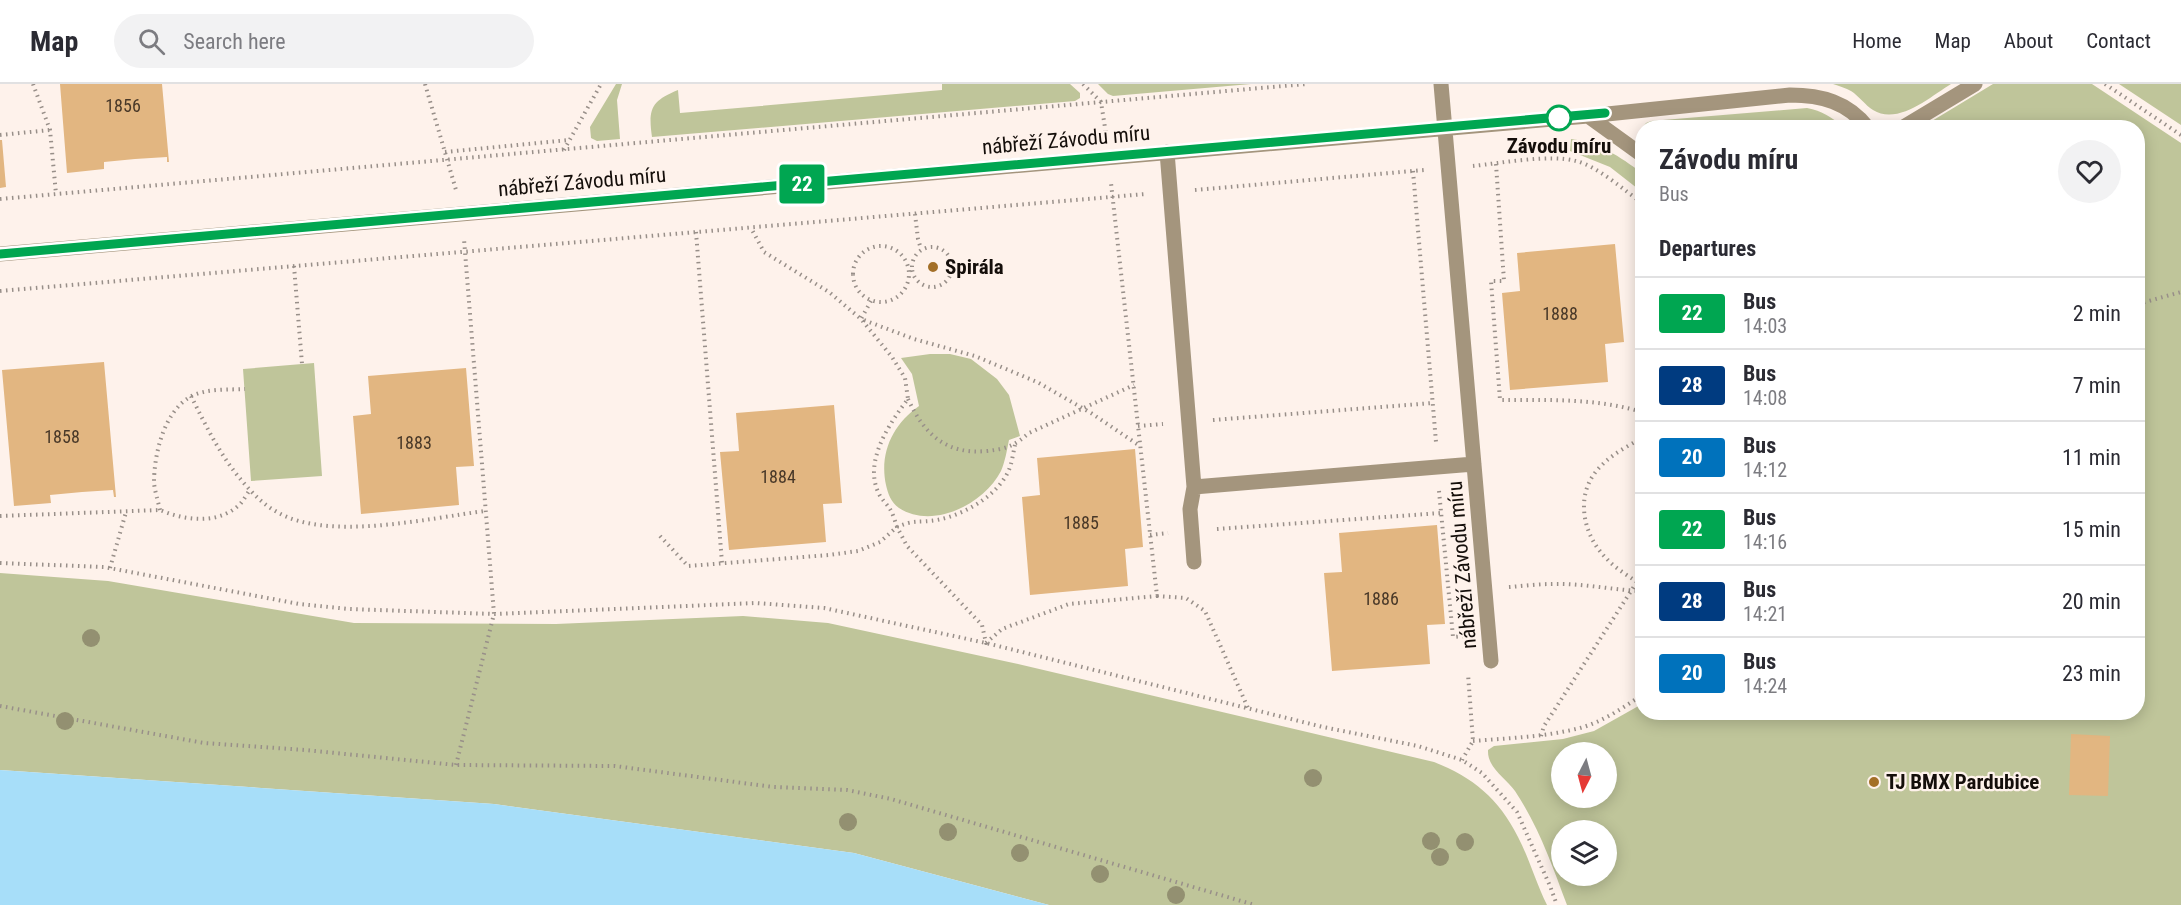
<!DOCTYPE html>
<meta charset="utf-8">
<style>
body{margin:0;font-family:"Roboto Condensed",sans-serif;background:#f2f2f3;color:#2b2b33;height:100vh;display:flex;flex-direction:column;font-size:22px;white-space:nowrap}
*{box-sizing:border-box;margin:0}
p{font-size:20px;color:#7c7c81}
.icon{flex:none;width:33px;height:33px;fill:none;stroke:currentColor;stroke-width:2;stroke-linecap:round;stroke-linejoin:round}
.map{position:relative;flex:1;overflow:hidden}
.panel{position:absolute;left:1635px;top:36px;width:510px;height:600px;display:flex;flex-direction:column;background:#fff;border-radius:24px;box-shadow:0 3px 15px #0003}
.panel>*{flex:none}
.badge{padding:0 12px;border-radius:4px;font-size:21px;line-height:39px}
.needle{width:39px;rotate:186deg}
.controls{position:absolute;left:1551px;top:658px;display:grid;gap:12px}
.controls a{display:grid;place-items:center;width:66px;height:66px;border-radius:50%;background:#fff;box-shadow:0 3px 15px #0003;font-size:30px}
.map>.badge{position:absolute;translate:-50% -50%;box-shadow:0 0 0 3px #fff}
h2{padding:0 24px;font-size:22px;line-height:54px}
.round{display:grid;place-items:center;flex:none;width:63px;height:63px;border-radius:32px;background:#f2f2f3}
.headline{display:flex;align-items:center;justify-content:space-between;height:102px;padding:0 24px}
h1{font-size:28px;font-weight:700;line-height:45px}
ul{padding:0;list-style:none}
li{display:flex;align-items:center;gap:18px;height:72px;padding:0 24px;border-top:2px solid #e1e1e2}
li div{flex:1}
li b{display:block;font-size:22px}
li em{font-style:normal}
li .badge{min-width:66px;font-weight:700;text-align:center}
header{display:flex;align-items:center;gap:36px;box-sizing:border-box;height:84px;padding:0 30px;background:#fff;border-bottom:2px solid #e1e1e2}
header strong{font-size:28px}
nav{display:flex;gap:33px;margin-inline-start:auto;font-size:21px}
.search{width:420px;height:54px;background:#f2f2f3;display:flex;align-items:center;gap:15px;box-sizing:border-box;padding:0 21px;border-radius:33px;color:#7c7c81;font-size:22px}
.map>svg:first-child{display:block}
.green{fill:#bfc59a;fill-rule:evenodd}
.water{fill:#a7def9}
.building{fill:#e2b681}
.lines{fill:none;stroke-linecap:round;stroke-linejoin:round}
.path{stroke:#988f89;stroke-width:4;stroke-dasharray:1.5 4.5;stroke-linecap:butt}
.minor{stroke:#a4957d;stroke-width:15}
.tree{fill:#939071}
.line-casing{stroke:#fff;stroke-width:14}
.line{stroke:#00a651;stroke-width:9}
.stop-dot{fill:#fff;stroke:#00a651;stroke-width:3}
.poi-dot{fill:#a36f27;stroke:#fef2eb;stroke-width:2}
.labels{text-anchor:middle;stroke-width:4.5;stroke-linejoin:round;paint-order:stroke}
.number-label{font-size:18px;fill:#483828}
.street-label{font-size:21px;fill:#140e0a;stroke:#fef2eb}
.stop-label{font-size:21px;font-weight:bold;fill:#140e0a;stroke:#fef2eb}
.poi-label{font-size:21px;font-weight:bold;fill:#140e0a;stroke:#fef2eb;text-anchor:start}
</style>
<header>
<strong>Map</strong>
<div class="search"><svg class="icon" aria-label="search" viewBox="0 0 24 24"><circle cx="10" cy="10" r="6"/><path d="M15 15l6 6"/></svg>Search here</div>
<nav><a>Home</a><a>Map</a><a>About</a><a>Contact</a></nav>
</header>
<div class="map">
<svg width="2181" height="821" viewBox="0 0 2181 821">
<rect width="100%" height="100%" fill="#fef2eb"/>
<!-- green -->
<path class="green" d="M 616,0 L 622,0 L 617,16 L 620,55 L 597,57 L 591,54 L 590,43 Z
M 942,0 L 1070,0 L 1080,9 L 1080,14 L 1075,17 L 652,53 C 648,25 651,17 678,6 L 680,29 L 942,6 Z
M 1098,0 L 1251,0 L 1113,12 L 1108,10 Z
M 1833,0 L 1951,0 C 1931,12 1898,42 1873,26 C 1865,21 1859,12 1851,7 C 1846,4 1839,2 1833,0 Z
M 1993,0 L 2092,0 L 2181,59 L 2181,821 L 1567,821 C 1552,781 1539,743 1515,707 C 1506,694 1487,684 1488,666 L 1494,662 L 1563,655 L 1594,647 L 1642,620 L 1642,628 L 2138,628 L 2138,44 L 1922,43 ZM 1562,669 L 1606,669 L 1606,714 L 1562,714 ZM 1562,747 L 1606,747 L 1606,792 L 1562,792 Z
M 2119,0 L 2181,0 L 2181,41 Z
M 1807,24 C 1822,27 1832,33 1843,43 L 1643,43 L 1646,39 L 1651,37 Z
M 1571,55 C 1600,59 1619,72 1642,89 L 1642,108 L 1610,83 L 1570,67 Z
M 930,270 L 950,270 L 971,275 L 997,295 L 1009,311 L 1020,352 L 1009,356 C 1007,366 1005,378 1001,387 C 984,420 933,446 899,424 C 891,418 888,410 886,401 C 879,369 893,340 919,322 L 912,290 L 901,274 Z
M 314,279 L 322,392 L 251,397 L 243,285 Z
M 0,489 L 108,497 L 354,539 L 556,540 L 743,532 L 828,539 L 1018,580 L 1434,678 C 1473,693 1499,715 1518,753 C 1529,774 1536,799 1547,821 L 1049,821 L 854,769 L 494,720 L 0,686 Z"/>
<!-- water -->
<path class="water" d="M 0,686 L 494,720 L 854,769 L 1049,821 L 0,821 Z"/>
<!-- building -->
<path class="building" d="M 60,0 L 162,0 L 169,78 L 167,78 L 167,73 L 135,75 L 104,78 L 104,85 L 67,89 Z
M 0,56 L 2,56 L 6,103 L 0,104 Z
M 1615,160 L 1624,258 L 1605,260 L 1608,298 L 1510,306 L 1502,209 L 1520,207 L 1517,169 Z
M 104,278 L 116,413 L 114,413 L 113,406 L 82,408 L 50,411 L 51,419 L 14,422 L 2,286 Z
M 466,284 L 474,382 L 456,383 L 459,421 L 361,430 L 353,332 L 371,330 L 368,292 Z
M 834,321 L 842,419 L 823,420 L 826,458 L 729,466 L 720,368 L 739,367 L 736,329 Z
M 1135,365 L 1143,463 L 1125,465 L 1128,502 L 1030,511 L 1022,413 L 1040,411 L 1037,374 Z
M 1437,441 L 1445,540 L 1427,541 L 1430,580 L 1332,587 L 1324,489 L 1342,488 L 1339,449 Z
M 2071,650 L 2110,652 L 2108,712 L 2069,711 Z"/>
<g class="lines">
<!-- path -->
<path class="path" d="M 33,0 L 50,46 L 56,110
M 425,0 L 456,106
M 1083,0 L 1101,18 L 1106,50
M 2105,0 L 2181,51
M 0,51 L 50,46
M 564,66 L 601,0
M 445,68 L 569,56
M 1496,80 L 1504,197 L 1491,197 L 1500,316 C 1548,316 1596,314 1642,328
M 1473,82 C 1502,79 1549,70 1576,77 C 1597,82 1624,106 1642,119
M 1413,87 L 1436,358
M 1195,106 L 1424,86
M 0,115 L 1306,0
M 915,130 L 918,155 L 921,165
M 696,148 L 722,479
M853 190a28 28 0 1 1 56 0a28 28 0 1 1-56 0Z
M912 183a20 20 0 1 1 40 0a20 20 0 1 1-40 0Z
M 294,182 L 302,280
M 0,207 L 1146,110
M 871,217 L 861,235 L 914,255 L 975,272 L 1037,298 L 1091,329 L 1140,362
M 2138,220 L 2181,208
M 191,312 C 206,342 221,373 243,398 C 253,410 264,421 277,428 C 328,458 429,434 485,427
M 908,315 C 924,350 946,371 987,367 C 1006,365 1014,362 1029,349 L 1134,301
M 1213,336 L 1433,319
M 1138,342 L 1163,340
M 1015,361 C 1013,369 1012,380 1008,388 C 996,413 963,431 937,436 C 919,439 915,435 897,443 L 907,462 L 982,541 L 986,559 L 1002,545 L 1069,520 L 1157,512 L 1111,99
M 1439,407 L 1453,553 L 1464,552
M 160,426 C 158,417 155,408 154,399 C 154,370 164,328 190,313 C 206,304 228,306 245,305
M 0,432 L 160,426 C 184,436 216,441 238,422 C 243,418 246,411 250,406
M 1217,445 L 1441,429
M 1150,451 L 1168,449
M 660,452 L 688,482 L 829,471 L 858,467 L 880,458 L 897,443 C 895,437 893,430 890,425 C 887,420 882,416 879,410 C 863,378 889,340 908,315 L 905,294 L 892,273 L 861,235 L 829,208 L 764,168 L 751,144
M 0,479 L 104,483 L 299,520 L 349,525 L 494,530 L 756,519 L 824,524 L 986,559 L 1323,643 L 1418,662 L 1462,676 L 1482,689 L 1517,728 L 1550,802 L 1557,821
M 110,484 L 126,428
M 1637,498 C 1627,491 1615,484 1607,475 C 1582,451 1574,409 1600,383 C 1612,370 1628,362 1642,354
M 1509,503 C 1523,502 1538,500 1552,500 C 1582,499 1612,506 1642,507
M 1157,512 L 1186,514 L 1205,527 L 1248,624
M 0,622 L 204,659 L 305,666 L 456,681 L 615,682 L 773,703 L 847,706 L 891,715 L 1255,821
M 1541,652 L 1544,642 L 1642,490
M 1473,657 C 1509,654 1545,653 1580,644 C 1602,638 1623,624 1642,611
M 1462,676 L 1473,657 L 1468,590
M 456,681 L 494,530 L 464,155"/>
<!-- minor -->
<path class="minor" d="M 1441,0 L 1491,577
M 1588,32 L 1642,71
M 1902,44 L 1975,0
M 1167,68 L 1194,403 L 1474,380
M 0,170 L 1588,32 L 1790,11 C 1821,11 1848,18 1868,44
M 1194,478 L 1190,425 L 1194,403"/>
</g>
<!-- trees -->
<g class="tree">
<circle cx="91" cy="554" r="9"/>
<circle cx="65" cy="637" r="9"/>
<circle cx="1313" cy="694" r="9"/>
<circle cx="848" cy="738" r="9"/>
<circle cx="948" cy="748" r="9"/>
<circle cx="1431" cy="757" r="9"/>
<circle cx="1465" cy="758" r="9"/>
<circle cx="1020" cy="769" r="9"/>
<circle cx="1440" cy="773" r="9"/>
<circle cx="1100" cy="790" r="9"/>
<circle cx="1176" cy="811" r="9"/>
</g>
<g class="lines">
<!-- line casing -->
<g class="line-casing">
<path id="line" d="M 0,170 L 1605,29"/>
</g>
<!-- line -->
<use href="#line" class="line"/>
</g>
<!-- markers -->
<circle class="stop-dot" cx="1559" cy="34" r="12"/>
<g class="poi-dot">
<circle cx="933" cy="183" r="6"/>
<circle cx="1874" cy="698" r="6"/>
</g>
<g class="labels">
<!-- number labels -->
<g class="number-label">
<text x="123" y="28">1856</text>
<text x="1560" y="236">1888</text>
<text x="62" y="359">1858</text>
<text x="414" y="365">1883</text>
<text x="778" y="399">1884</text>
<text x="1081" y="445">1885</text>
<text x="1381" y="521">1886</text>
</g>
<!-- street labels -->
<g class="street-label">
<text transform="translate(1066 56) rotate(-5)" y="7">nábřeží Závodu míru</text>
<text transform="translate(582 98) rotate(-5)" y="7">nábřeží Závodu míru</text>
<text transform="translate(1462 481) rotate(-95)" y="7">nábřeží Závodu míru</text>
</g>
<!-- stop labels -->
<g class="stop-label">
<text x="1559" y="69">Závodu míru</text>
</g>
<!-- poi labels -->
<g class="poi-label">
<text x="945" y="190">Spirála</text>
<text x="1886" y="705">TJ BMX Pardubice</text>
</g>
</g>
</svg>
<div class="controls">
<a><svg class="needle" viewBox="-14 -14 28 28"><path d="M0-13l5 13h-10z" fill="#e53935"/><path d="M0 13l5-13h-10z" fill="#7c7c81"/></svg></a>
<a><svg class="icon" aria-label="layers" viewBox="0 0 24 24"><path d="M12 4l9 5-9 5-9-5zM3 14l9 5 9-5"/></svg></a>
</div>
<b class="badge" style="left:802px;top:100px;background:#00a651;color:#fff">22</b>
<section class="panel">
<div class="headline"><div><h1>Závodu míru</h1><p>Bus</p></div><a class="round"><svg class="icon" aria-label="heart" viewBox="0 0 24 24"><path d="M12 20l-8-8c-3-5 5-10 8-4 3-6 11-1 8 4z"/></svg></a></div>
<h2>Departures</h2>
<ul>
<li><span class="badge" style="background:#00a651;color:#fff">22</span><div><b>Bus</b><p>14:03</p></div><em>2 min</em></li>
<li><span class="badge" style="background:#003b80;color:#fff">28</span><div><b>Bus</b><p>14:08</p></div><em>7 min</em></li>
<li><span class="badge" style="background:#0072bc;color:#fff">20</span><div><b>Bus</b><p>14:12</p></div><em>11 min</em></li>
<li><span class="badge" style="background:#00a651;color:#fff">22</span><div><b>Bus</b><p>14:16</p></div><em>15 min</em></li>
<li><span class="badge" style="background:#003b80;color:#fff">28</span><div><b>Bus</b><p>14:21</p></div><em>20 min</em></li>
<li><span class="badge" style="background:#0072bc;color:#fff">20</span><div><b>Bus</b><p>14:24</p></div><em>23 min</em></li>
</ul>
</section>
</div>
